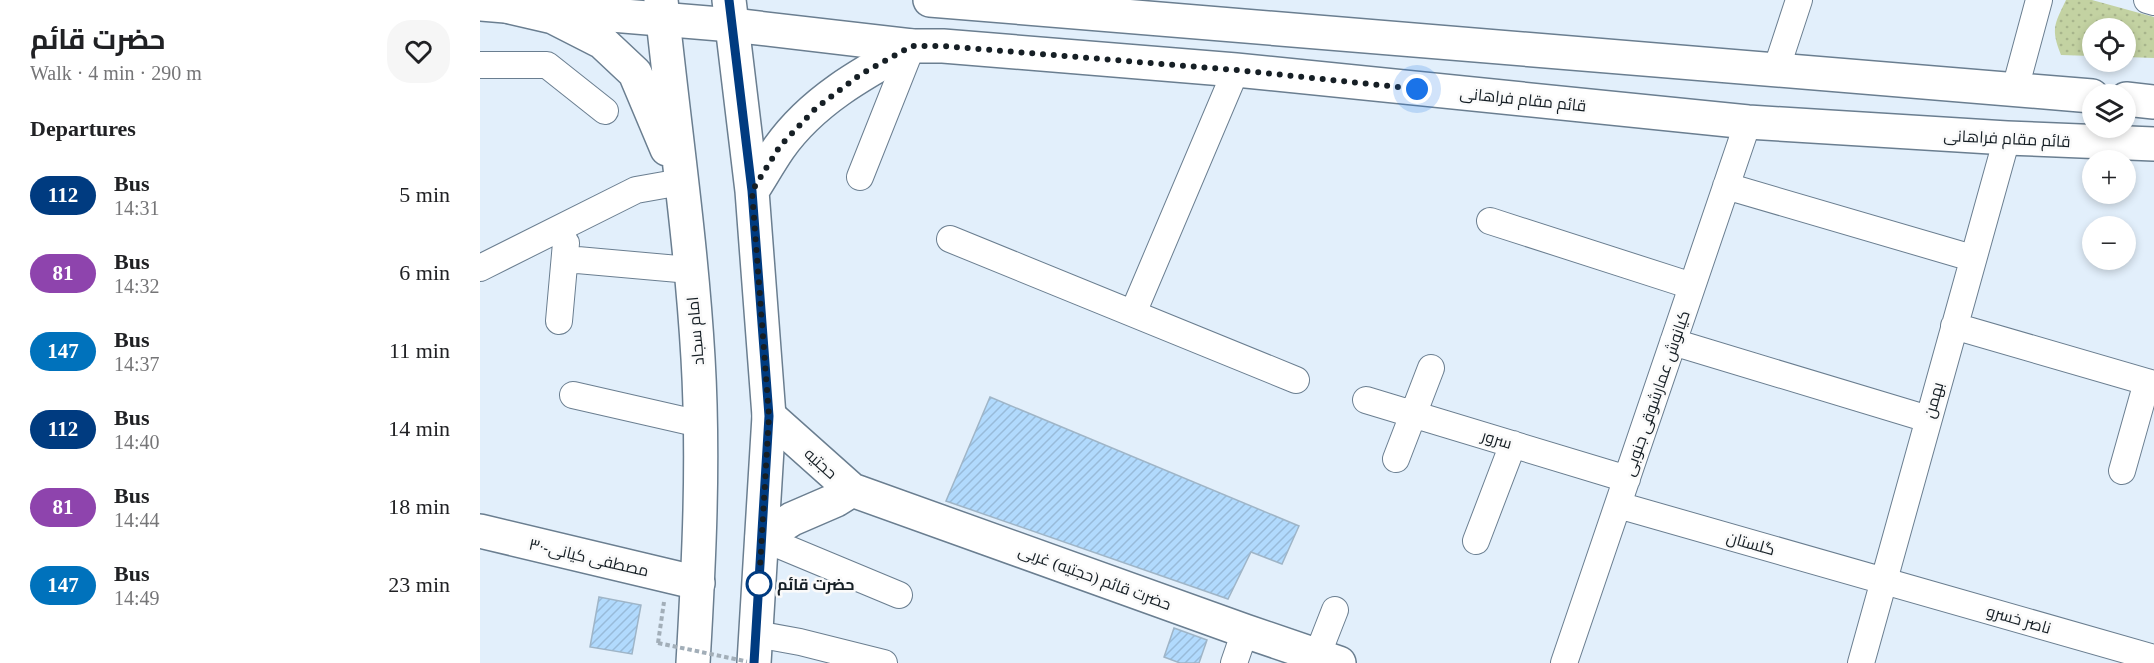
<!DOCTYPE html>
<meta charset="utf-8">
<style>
body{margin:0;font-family:"Times New Roman",Cairo,serif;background:#f6f6f6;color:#202124;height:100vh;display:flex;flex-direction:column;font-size:22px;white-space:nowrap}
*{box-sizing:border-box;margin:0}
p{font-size:20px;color:#757577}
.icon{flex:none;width:33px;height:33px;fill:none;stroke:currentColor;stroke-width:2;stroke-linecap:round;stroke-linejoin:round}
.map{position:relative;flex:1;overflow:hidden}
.sheet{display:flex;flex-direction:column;background:#fff;width:480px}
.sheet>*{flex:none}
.badge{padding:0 12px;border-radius:20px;font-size:21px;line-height:39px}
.buttons{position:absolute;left:1602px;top:18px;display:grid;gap:12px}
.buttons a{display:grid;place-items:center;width:54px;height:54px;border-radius:50%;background:#fff;box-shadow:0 3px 9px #0003;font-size:30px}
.you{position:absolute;width:30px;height:30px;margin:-15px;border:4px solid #fff;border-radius:50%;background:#1a73e8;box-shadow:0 0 0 9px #1a73e833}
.map>.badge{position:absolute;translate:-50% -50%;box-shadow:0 0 0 3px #fff}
h2{padding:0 30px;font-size:22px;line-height:54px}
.round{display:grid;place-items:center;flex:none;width:63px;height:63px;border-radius:24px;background:#f6f6f6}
.headline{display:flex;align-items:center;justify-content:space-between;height:102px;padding:0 30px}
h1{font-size:28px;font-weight:700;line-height:45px}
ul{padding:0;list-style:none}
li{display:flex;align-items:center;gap:18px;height:78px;padding:0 30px}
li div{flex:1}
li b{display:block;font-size:22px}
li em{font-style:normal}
li .badge{min-width:66px;font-weight:700;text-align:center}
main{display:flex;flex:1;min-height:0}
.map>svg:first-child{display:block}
.park{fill:url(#park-dots)}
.building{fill:url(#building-hatch);stroke:#9fb5c7;stroke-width:1.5}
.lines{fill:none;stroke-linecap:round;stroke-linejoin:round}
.street-casing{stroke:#6a7e90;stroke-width:28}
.secondary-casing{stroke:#6a7e90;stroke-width:36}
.primary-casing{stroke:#6a7e90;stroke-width:36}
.path{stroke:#a2aeb8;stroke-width:4;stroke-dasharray:4.5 3;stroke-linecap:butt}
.street{stroke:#fff;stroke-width:26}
.secondary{stroke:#fff;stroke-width:33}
.primary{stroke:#fff;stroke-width:33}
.path-bridge{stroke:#a2aeb8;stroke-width:4;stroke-dasharray:4.5 3;stroke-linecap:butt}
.line-casing{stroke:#fff;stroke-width:14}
.line{stroke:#003b80;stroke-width:9}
.walk{stroke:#161f25;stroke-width:6;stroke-dasharray:0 10.8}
.stop-dot{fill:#fff;stroke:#003b80;stroke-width:3}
.labels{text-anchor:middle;stroke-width:5;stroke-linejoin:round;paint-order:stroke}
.street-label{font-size:16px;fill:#161f25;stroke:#fafafa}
.stop-label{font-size:16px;font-weight:bold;fill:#161f25;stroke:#fafafa;text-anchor:start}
</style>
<main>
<section class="sheet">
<div class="headline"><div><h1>حضرت قائم</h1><p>Walk · 4 min · 290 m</p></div><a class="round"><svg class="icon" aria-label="heart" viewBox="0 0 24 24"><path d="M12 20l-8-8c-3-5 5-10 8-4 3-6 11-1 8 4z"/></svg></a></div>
<h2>Departures</h2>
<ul>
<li><span class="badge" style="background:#003b80;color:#fff">112</span><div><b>Bus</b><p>14:31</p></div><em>5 min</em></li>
<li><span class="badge" style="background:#8e44ad;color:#fff">81</span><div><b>Bus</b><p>14:32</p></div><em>6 min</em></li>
<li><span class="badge" style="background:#0072bc;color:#fff">147</span><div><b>Bus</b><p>14:37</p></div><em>11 min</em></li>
<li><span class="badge" style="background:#003b80;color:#fff">112</span><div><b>Bus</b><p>14:40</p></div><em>14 min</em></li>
<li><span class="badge" style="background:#8e44ad;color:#fff">81</span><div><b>Bus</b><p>14:44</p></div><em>18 min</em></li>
<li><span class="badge" style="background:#0072bc;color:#fff">147</span><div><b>Bus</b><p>14:49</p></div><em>23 min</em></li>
</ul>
</section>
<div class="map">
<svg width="1674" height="663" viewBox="0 0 1674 663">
<defs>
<pattern id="park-dots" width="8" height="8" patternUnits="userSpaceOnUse" patternTransform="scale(1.5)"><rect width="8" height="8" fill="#c3d2a2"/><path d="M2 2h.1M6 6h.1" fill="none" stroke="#a7b48b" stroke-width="1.8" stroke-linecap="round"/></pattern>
<pattern id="building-hatch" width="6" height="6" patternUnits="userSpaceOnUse" patternTransform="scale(1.5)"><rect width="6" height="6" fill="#b1dafd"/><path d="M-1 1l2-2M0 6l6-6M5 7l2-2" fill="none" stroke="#98bbd9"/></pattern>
</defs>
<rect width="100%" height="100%" fill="#e2effb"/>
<!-- park -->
<path class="park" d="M 1586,0 L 1612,0 L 1674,17 L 1674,58 L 1646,57 L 1646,28 L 1612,28 L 1612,56 L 1581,55 C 1571,29 1574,25 1586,0 Z"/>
<!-- building -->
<path class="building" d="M 510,397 L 819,526 L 802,564 L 771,552 L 748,599 L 466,501 Z
M 119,597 L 161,605 L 152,654 L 110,647 Z
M 694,628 L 727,640 L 719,663 L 700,663 L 684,657 Z"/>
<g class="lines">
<!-- street casing -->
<g class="street-casing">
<path id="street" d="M 1667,0 L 1674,2
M 0,65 L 67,65 L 125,111
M 1296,70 L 1319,0
M 1535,89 L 1559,0
M 380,177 L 432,46
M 1246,186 L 1492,258
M 1010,221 L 1212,286
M 470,239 L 816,380
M 86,259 L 210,270
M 0,268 L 156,190 L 201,182
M 653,313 L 756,70
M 79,321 L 86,243
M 1474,326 L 1674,384
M 1193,342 L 1448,419
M 93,395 L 220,424
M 886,400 L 1147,479
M 916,459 L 951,368
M 1642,471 L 1667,382
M 1138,505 L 1674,658
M 282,538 L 419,595
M 996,541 L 1033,444
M 276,634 L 320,642 L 404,663
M 837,656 L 855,610
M 754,663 L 765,631
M 1084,663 L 1268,122
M 1381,663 L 1527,138"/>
</g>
<!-- secondary casing -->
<g class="secondary-casing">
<path id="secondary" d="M 450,0 L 1612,96
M 0,4 L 252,25 L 432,46 L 463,46 L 756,70 L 1268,122 L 1527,138 L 1674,144
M 1646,99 L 1674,102
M 289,416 L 372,490 L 765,631 L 859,663
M 0,531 L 218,583
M 282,538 L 312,519 L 356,500 L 372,490"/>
</g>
<!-- primary casing -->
<g class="primary-casing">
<path id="primary" d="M 181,0 C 193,119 211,238 218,358 C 224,460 219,561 213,663
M 249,0 L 272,191 L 289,416 L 274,663
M 30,7 L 73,17 L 122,42 L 155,73 L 187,149
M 272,191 C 281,177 290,161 299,148 C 332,101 383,73 432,46"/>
</g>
<!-- path -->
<path class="path" d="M 178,643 L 184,602"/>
<!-- street -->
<use href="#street" class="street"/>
<!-- secondary -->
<use href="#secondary" class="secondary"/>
<!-- primary -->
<use href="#primary" class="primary"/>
<!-- path-bridge -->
<path class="path-bridge" d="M 178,643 L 274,663"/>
</g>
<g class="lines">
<!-- line casing -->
<g class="line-casing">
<path id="line" d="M 249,0 L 272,191 L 289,416 L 274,663"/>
</g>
<!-- line -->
<use href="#line" class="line"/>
<!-- walk -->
<path class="walk" d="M 279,584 L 289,416 L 272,191 L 300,146 L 336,108 L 381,74 L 432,46 L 463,46 L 756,70 L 937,89"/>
</g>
<!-- markers -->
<circle class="stop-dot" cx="279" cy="584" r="12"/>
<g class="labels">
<!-- street labels -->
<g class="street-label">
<text transform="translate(1043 99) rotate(6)" y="6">قائم مقام فراهانی</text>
<text transform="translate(1527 138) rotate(3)" y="6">قائم مقام فراهانی</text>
<text transform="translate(215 331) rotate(-95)" y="6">امام سجاد</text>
<text transform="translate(1176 393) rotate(-71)" y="6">کیانوش عمارشوقی جنوبی</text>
<text transform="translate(1453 400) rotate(-75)" y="6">بهمن</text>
<text transform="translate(1017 439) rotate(17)" y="6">سرور</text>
<text transform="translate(341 463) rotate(42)" y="6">حجتیه</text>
<text transform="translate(1271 543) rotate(16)" y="6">گلستان</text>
<text transform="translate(109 557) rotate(13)" y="6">۳۰-مصطفی کیانی</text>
<text transform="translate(615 577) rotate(20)" y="6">حضرت قائم (حجتیه) غربی</text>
<text transform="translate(1539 619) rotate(16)" y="6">ناصر خسرو</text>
</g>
<!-- stop labels -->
<g class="stop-label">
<text x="297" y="590">حضرت قائم</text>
</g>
</g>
</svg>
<div class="buttons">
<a><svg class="icon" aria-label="locate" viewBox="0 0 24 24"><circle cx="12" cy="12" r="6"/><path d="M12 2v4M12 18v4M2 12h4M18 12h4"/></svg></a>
<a><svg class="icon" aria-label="layers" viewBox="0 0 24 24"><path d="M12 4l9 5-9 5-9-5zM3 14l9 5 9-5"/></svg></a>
<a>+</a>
<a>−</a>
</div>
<div class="you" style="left:937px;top:89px"></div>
</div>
</main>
